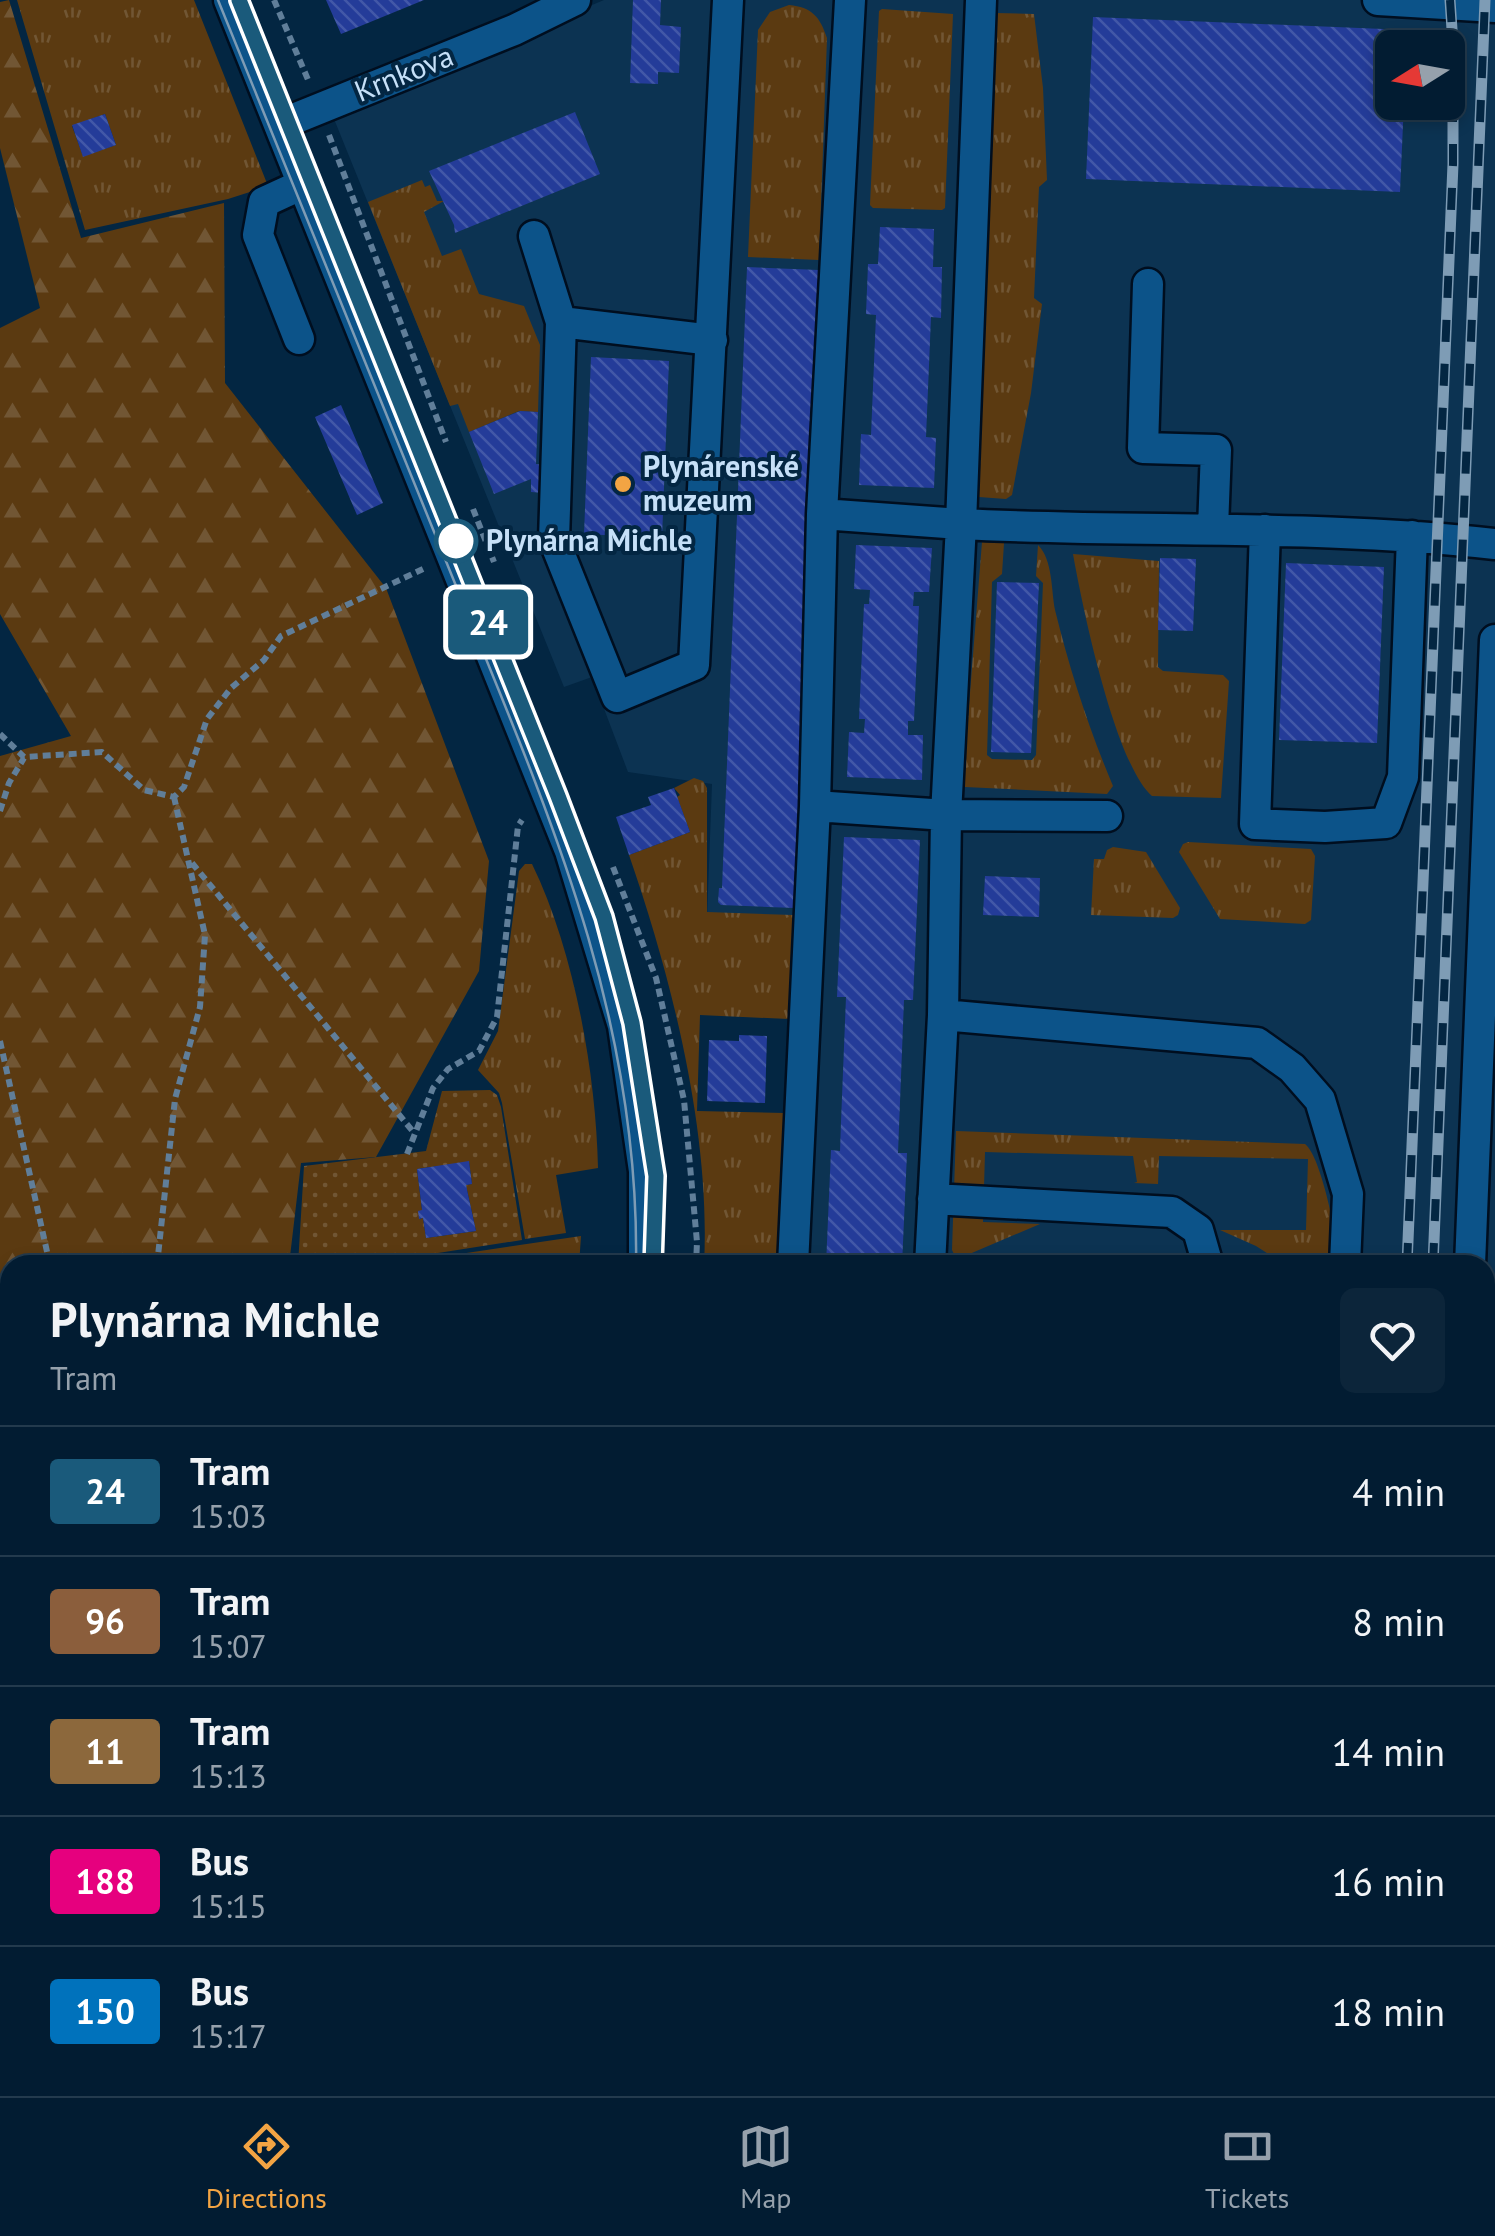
<!DOCTYPE html>
<meta charset="utf-8">
<style>
body{margin:0;font-family:"PT Sans",sans-serif;background:#0c253a;color:#f1f3f6;height:100vh;display:flex;flex-direction:column;font-size:38px;white-space:nowrap}
*{box-sizing:border-box;margin:0}
p{font-size:32px;color:#96a1ac}
.icon{flex:none;width:55px;height:55px;fill:none;stroke:currentColor;stroke-width:2;stroke-linecap:round;stroke-linejoin:round}
.map{position:relative;flex:1;overflow:hidden}
.drawer{position:absolute;left:0px;top:1255px;width:1495px;height:842px;display:flex;flex-direction:column;background:#021c32;border-radius:30px 30px 0 0;box-shadow:0 5px 15px #0003,0 0 0 2px #233a4d}
.drawer>*{flex:none}
.badge{padding:0 20px;border-radius:8px;font-size:35px;line-height:65px}
.needle{width:65px;rotate:259deg}
.buttons{position:absolute;left:1375px;top:30px;display:grid;gap:20px}
.buttons a{display:grid;place-items:center;width:90px;height:90px;border-radius:15px;background:#021c32;box-shadow:0 5px 15px #0003,0 0 0 2px #233a4d;font-size:50px}
.map>.badge{position:absolute;translate:-50% -50%;box-shadow:0 0 0 5px #fff}
.round{display:grid;place-items:center;flex:none;width:105px;height:105px;border-radius:15px;background:#0c253a}
.summary{display:flex;align-items:center;justify-content:space-between;height:170px;padding:0 50px}
h1{font-size:48px;font-weight:700;line-height:75px}
ul{padding:0;list-style:none}
li{display:flex;align-items:center;gap:30px;height:130px;padding:0 50px;border-top:2px solid #233a4d}
li div{flex:1}
li b{display:block;font-size:38px}
li em{font-style:normal}
li .badge{min-width:110px;font-weight:700;text-align:center}
.tabs{display:flex;justify-content:space-around;align-items:center;height:140px;border-top:2px solid #233a4d;background:#021c32;font-size:28px;color:#96a1ac}
.tabs a{display:grid;justify-items:center;gap:5px}
.tabs .on{color:#f3a443}
.map>svg:first-child{display:block}
.built{fill:#0c3352;fill-rule:evenodd}
.grass{fill:url(#grass-tufts);fill-rule:evenodd}
.forest{fill:url(#forest-firs)}
.garden{fill:url(#garden-dots);fill-rule:evenodd}
.building{fill:url(#building-back-hatch)}
.lines{fill:none;stroke-linecap:round;stroke-linejoin:round}
.minor-casing{stroke:#000e1f;stroke-width:35}
.path{stroke:#607e99;stroke-width:6;stroke-dasharray:8 5;stroke-linecap:butt}
.minor{stroke:#0c5389;stroke-width:30}
.tram{stroke:#7e9cb5;stroke-width:2.5}
.rail-casing{stroke:#7e9cb5;stroke-width:11}
.rail{stroke:#032642;stroke-width:8;stroke-dasharray:22;stroke-linecap:butt}
.line-casing{stroke:#fff;stroke-width:22}
.line{stroke:#1a5a7b;stroke-width:15}
.poi-dot{fill:#f3a443;stroke:#032642;stroke-width:4}
.stop-dot{fill:#fff;stroke:#1a5a7b;stroke-width:5}
.labels{text-anchor:middle;stroke-width:8;stroke-linejoin:round;paint-order:stroke}
.street-label{font-size:30px;fill:#c6e0f8;stroke:#032642}
.poi-label{font-size:30px;font-weight:bold;fill:#c6e0f8;stroke:#032642;text-anchor:start}
.stop-label{font-size:30px;font-weight:bold;fill:#c6e0f8;stroke:#032642;text-anchor:start}
</style>
<div class="map">
<svg width="1495" height="2096" viewBox="0 0 1495 2096">
<defs>
<pattern id="grass-tufts" width="24" height="20" patternUnits="userSpaceOnUse" patternTransform="scale(2.5)"><rect width="24" height="20" fill="#5b3a11"/><path d="M3 7l-1-3M5 7V3M7 7l1-3M15 17l-1-3M17 17v-4M19 17l1-3" fill="none" stroke="#715634"/></pattern>
<pattern id="forest-firs" width="22" height="20" patternUnits="userSpaceOnUse" patternTransform="scale(2.5)"><rect width="22" height="20" fill="#5b3a11"/><path d="M5 1l3.5 6h-7zM16 11l3.5 6h-7z" fill="#715634"/></pattern>
<pattern id="garden-dots" width="8" height="8" patternUnits="userSpaceOnUse" patternTransform="scale(2.5)"><rect width="8" height="8" fill="#5b3a11"/><path d="M2 2h.1M6 6h.1" fill="none" stroke="#715634" stroke-width="1.8" stroke-linecap="round"/></pattern>
<pattern id="building-back-hatch" width="6" height="6" patternUnits="userSpaceOnUse" patternTransform="scale(2.5)"><rect width="6" height="6" fill="#243c99"/><path d="M-1 5l2 2M0 0l6 6M5-1l2 2" fill="none" stroke="#4258a8"/></pattern>
</defs>
<rect width="100%" height="100%" fill="#032642"/>
<!-- built -->
<path class="built" d="M 604,0 L 1495,0 L 1495,1687 L 1485,1700 L 1485,1265 L 778,1265 L 793,915 L 707,918 L 712,784 L 628,772 L 592,677 L 564,687 L 332,114 ZM 1392,48 L 1448,48 L 1448,102 L 1392,102 Z
M 1495,1844 L 1495,2096 L 1306,2096 L 1313,2088 L 1485,2088 L 1485,1858 Z
M 643,2088 L 1121,2088 L 1114,2096 L 645,2096 Z"/>
<!-- grass -->
<path class="grass" d="M 17,0 L 194,0 L 268,186 L 228,199 L 85,230 ZM 105,114 L 116,145 L 83,156 L 72,126 Z
M 789,5 C 812,7 820,17 827,38 L 819,260 L 748,257 L 758,30 L 770,12 Z
M 882,9 L 953,14 L 945,208 L 942,210 L 873,208 L 870,205 L 879,11 Z
M 995,13 L 1034,14 L 1043,88 L 1047,180 L 1039,187 L 1034,298 L 1042,304 L 1031,393 L 1012,495 L 1006,499 L 979,497 L 975,492 Z
M 422,180 L 425,187 L 430,185 L 437,201 L 444,201 L 424,212 L 442,256 L 461,249 L 479,294 L 524,306 L 540,345 L 538,412 L 519,411 L 469,432 L 458,404 L 450,406 L 368,202 Z
M 982,542 L 1004,543 L 1002,574 L 992,582 L 987,755 L 992,759 L 1032,760 L 1036,755 L 1043,583 L 1036,576 L 1038,545 C 1053,560 1051,590 1055,610 C 1070,671 1089,729 1113,786 L 1107,794 L 965,787 L 963,781 Z
M 1073,554 L 1159,561 L 1158,667 L 1163,671 L 1223,675 L 1229,681 L 1221,798 L 1152,796 C 1115,764 1082,605 1073,554 Z
M 694,778 L 703,781 L 707,788 L 707,912 L 793,915 L 789,1019 L 700,1015 L 697,1111 L 784,1113 L 777,1265 L 704,1265 C 711,1133 672,979 629,855 L 690,832 L 677,797 L 680,795 L 674,788 Z
M 1188,842 L 1311,849 L 1315,856 L 1311,920 L 1305,924 L 1220,919 L 1179,852 L 1183,844 Z
M 1113,847 L 1146,852 L 1180,908 L 1178,915 L 1173,918 L 1091,915 L 1094,859 L 1104,859 L 1107,850 Z
M 525,864 L 532,864 C 574,950 596,1073 598,1168 L 556,1175 L 566,1233 L 525,1239 L 502,1103 L 499,1093 L 478,1070 L 498,1031 L 519,871 Z
M 956,1131 L 1305,1144 C 1322,1157 1337,1241 1341,1265 L 1286,1265 L 1256,1246 L 1220,1230 L 1306,1230 L 1308,1159 L 1159,1156 L 1158,1184 L 1134,1183 L 1137,1182 L 1133,1156 L 985,1152 L 983,1222 L 1040,1224 L 960,1258 L 955,1256 L 952,1250 Z
M 581,1236 L 579,1265 L 386,1265 Z"/>
<!-- forest -->
<path class="forest" d="M 9,0 L 81,238 L 224,203 L 225,383 L 386,588 L 489,861 L 479,971 L 376,1157 L 301,1163 L 289,1265 L 10,1265 L 10,2088 L 356,2088 L 357,2096 L 0,2096 L 0,756 L 71,736 L 0,614 L 0,328 L 40,308 L 0,148 L 0,2 Z
M 1495,1748 L 1495,1844 L 1485,1858 L 1485,1760 Z
M 1220,2088 L 1313,2088 L 1306,2096 L 1213,2096 Z"/>
<!-- garden -->
<path class="garden" d="M 490,1090 L 497,1095 L 501,1107 L 522,1240 L 361,1265 L 298,1265 L 304,1166 L 426,1151 L 442,1091 ZM 469,1162 L 472,1184 L 466,1185 L 476,1231 L 426,1238 L 423,1218 L 420,1219 L 422,1210 L 417,1169 Z"/>
<!-- building -->
<path class="building" d="M 326,0 L 424,0 L 341,34 Z
M 633,0 L 661,0 L 660,25 L 681,27 L 679,73 L 658,72 L 658,84 L 630,83 Z
M 1093,17 L 1407,30 L 1407,48 L 1392,48 L 1392,102 L 1404,102 L 1400,192 L 1086,179 Z
M 575,112 L 600,174 L 455,233 L 454,225 L 429,171 Z
M 105,114 L 116,145 L 83,157 L 72,125 Z
M 880,227 L 934,229 L 933,267 L 942,267 L 941,318 L 931,317 L 926,437 L 936,438 L 934,488 L 859,485 L 861,434 L 871,435 L 876,315 L 866,314 L 868,264 L 878,264 Z
M 747,267 L 819,270 L 794,908 L 721,905 L 718,902 L 719,888 L 722,888 Z
M 591,357 L 669,361 L 662,538 L 584,534 Z
M 341,405 L 383,503 L 357,515 L 315,417 Z
M 520,411 L 538,412 L 536,464 L 544,465 L 543,493 L 531,492 L 531,479 L 494,494 L 469,432 Z
M 856,545 L 932,548 L 929,592 L 914,592 L 913,606 L 919,606 L 914,721 L 908,721 L 908,735 L 923,735 L 922,780 L 847,777 L 849,732 L 864,733 L 865,719 L 859,719 L 864,604 L 869,604 L 870,590 L 854,589 Z
M 1160,558 L 1196,559 L 1193,631 L 1158,630 Z
M 1286,563 L 1384,567 L 1377,743 L 1279,740 Z
M 997,582 L 1039,583 L 1031,753 L 991,752 Z
M 674,788 L 690,832 L 629,855 L 616,817 L 651,805 L 648,797 Z
M 844,837 L 920,840 L 913,1000 L 904,1000 L 898,1153 L 907,1153 L 902,1265 L 826,1265 L 831,1150 L 840,1151 L 841,1122 L 846,997 L 837,997 Z
M 985,876 L 1040,878 L 1039,917 L 983,915 Z
M 739,1035 L 767,1036 L 765,1103 L 707,1101 L 709,1040 L 739,1041 Z
M 469,1161 L 472,1184 L 466,1185 L 476,1231 L 426,1238 L 423,1218 L 419,1219 L 418,1211 L 422,1210 L 417,1169 Z
M 1485,1348 L 1495,1348 L 1495,1414 L 1485,1414 Z
M 762,2088 L 773,2088 L 779,2096 L 750,2096 Z
M 922,2088 L 943,2088 L 949,2096 L 911,2096 Z
M 1031,2088 L 1094,2088 L 1087,2096 L 1041,2096 Z"/>
<g class="lines">
<!-- minor casing -->
<g class="minor-casing">
<path id="minor" d="M 229,0 L 570,851 L 623,1026 L 644,1171 L 644,1265
M 1378,0 L 1495,7
M 279,125 L 514,30 L 575,0
M 534,236 L 561,322 L 554,540 L 617,697 L 694,665 L 728,0
M 1148,284 L 1143,448 L 1216,450 L 1213,528
M 561,322 L 712,340
M 299,339 L 258,235 L 264,202 L 303,184
M 822,514 C 868,517 914,521 960,524 C 1138,533 1317,524 1495,544
M 1265,530 L 1255,824 L 1325,827 L 1386,823 L 1403,777 L 1412,536
M 815,806 L 946,815 L 1107,816
M 943,1015 L 1257,1043 L 1292,1068 L 1320,1100 L 1348,1194 L 1345,1265
M 933,1199 L 1172,1212 L 1198,1230 L 1208,1265
M 793,1265 L 815,806 L 822,514 L 850,0
M 930,1265 L 943,1015 L 946,815 L 961,524 L 981,0
M 1470,1265 L 1495,640
M 1485,1315 L 1495,1315
M 581,2088 L 583,2096"/>
</g>
<!-- path -->
<path class="path" d="M 274,0 L 309,82
M 329,135 L 446,442
M 473,509 L 494,562
M 0,734 L 24,757 L 102,752 L 144,790 L 174,797 L 184,787 L 207,719 L 231,688 L 264,660 L 281,636 L 423,569
M 0,811 L 9,783 L 24,758
M 192,863 L 415,1134
M 613,867 L 656,978 L 684,1100 L 697,1242 L 696,1265
M 0,1041 L 50,1265
M 407,1154 L 433,1088 L 448,1069 L 479,1051 L 497,1017 L 518,826 L 522,820
M 157,1265 L 175,1099 L 200,1007 L 205,935 L 174,797
M 0,1500 L 10,1468
M 0,1965 L 10,1997
M 36,2088 L 36,2096
M 205,2088 L 207,2096
M 632,2088 L 633,2096"/>
<!-- minor -->
<use href="#minor" class="minor"/>
<!-- tram -->
<path class="tram" d="M 218,0 C 296,192 374,384 452,576 C 545,804 640,1013 636,1265
M 239,0 L 558,796 L 604,917 L 632,1023 L 656,1175 L 653,1265
M 566,2088 L 567,2096
M 584,2088 L 586,2096"/>
<!-- rail casing -->
<g class="rail-casing">
<path id="rail" d="M 1450,0 L 1454,59
M 1407,1265 L 1453,164 L 1453,45
M 1433,1265 L 1485,0
M 1485,1675 L 1495,1662
M 1485,1910 L 1495,1896
M 1133,2096 L 1139,2088
M 1345,2096 L 1352,2088"/>
</g>
<!-- rail -->
<use href="#rail" class="rail"/>
</g>
<g class="lines">
<!-- line casing -->
<g class="line-casing">
<path id="line" d="M 239,0 L 558,796 L 604,917 L 632,1023 L 656,1176 L 653,1265"/>
</g>
<!-- line -->
<use href="#line" class="line"/>
</g>
<!-- markers -->
<circle class="poi-dot" cx="623" cy="484" r="10"/>
<circle class="stop-dot" cx="456" cy="541" r="20"/>
<g class="labels">
<!-- street labels -->
<g class="street-label">
<text transform="translate(404 74) rotate(-22)" y="10">Krnkova</text>
</g>
<!-- poi labels -->
<g class="poi-label">
<text x="643" y="477">Plynárenské<tspan x="643" dy="34">muzeum</tspan></text>
</g>
<!-- stop labels -->
<g class="stop-label">
<text x="486" y="551">Plynárna Michle</text>
</g>
</g>
</svg>
<div class="buttons">
<a><svg class="needle" viewBox="-14 -14 28 28"><path d="M0-13l5 13h-10z" fill="#e53935"/><path d="M0 13l5-13h-10z" fill="#96a1ac"/></svg></a>
</div>
<b class="badge" style="left:488px;top:622px;background:#1a5a7b;color:#fff">24</b>
<section class="drawer">
<div class="summary"><div><h1>Plynárna Michle</h1><p>Tram</p></div><a class="round"><svg class="icon" aria-label="heart" viewBox="0 0 24 24"><path d="M12 20l-8-8c-3-5 5-10 8-4 3-6 11-1 8 4z"/></svg></a></div>
<ul>
<li><span class="badge" style="background:#1a5a7b;color:#fff">24</span><div><b>Tram</b><p>15:03</p></div><em>4 min</em></li>
<li><span class="badge" style="background:#8b5e3c;color:#fff">96</span><div><b>Tram</b><p>15:07</p></div><em>8 min</em></li>
<li><span class="badge" style="background:#8c683c;color:#fff">11</span><div><b>Tram</b><p>15:13</p></div><em>14 min</em></li>
<li><span class="badge" style="background:#e6007e;color:#fff">188</span><div><b>Bus</b><p>15:15</p></div><em>16 min</em></li>
<li><span class="badge" style="background:#0072bc;color:#fff">150</span><div><b>Bus</b><p>15:17</p></div><em>18 min</em></li>
</ul>
</section>
</div>
<nav class="tabs">
<a class="on"><svg class="icon" aria-label="directions" viewBox="0 0 24 24"><path d="M12 3l9 9-9 9-9-9zM9 14v-3h6M13 9l2 2-2 2"/></svg>Directions</a>
<a><svg class="icon" aria-label="map" viewBox="0 0 24 24"><path d="M3 6l6-2 6 2 6-2v14l-6 2-6-2-6 2zM9 4v14M15 6v14"/></svg>Map</a>
<a><svg class="icon" aria-label="tickets" viewBox="0 0 24 24"><path d="M3 7h18v10H3zM15 7v10"/></svg>Tickets</a>
</nav>
